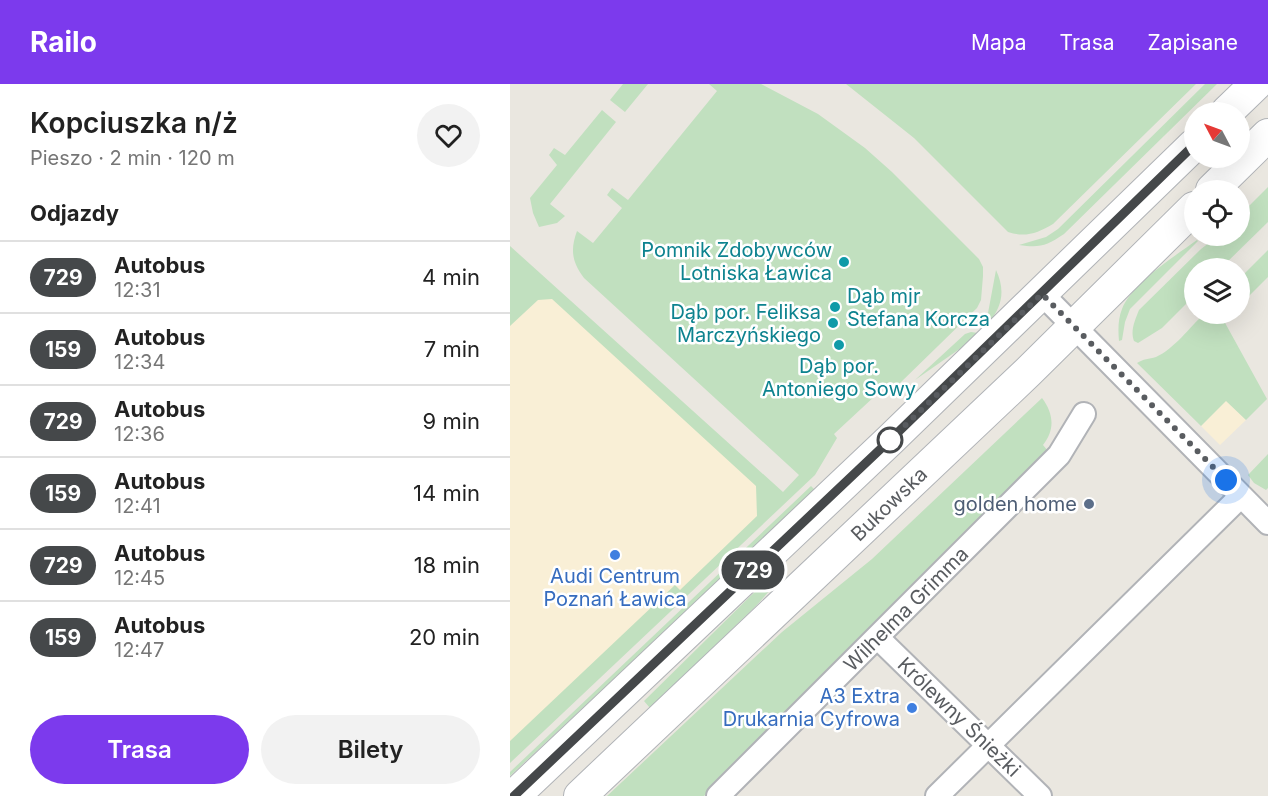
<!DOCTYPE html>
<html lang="pl">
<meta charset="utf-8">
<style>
body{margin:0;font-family:Inter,sans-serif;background:#f2f2f2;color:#222;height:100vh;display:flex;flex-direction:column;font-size:22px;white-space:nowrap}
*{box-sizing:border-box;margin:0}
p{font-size:20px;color:#767676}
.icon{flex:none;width:33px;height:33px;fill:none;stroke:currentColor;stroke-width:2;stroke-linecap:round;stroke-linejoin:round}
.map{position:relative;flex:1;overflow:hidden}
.panel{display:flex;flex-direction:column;background:#fff;width:510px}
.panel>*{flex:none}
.badge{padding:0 12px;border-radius:20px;font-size:21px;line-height:39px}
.needle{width:39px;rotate:311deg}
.controls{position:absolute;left:674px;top:18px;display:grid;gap:12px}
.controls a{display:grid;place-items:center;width:66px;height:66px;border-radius:50%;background:#fff;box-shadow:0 6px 24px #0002;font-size:30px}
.you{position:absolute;width:30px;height:30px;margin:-15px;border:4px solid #fff;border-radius:50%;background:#1a73e8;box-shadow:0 0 0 9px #1a73e833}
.map>.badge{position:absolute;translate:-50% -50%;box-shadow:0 0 0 3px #fff}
h2{padding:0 30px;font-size:22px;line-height:54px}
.round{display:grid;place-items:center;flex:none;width:63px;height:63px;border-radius:32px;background:#f2f2f2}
.summary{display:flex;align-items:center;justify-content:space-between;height:102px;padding:0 30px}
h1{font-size:28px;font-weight:600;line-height:45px}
.button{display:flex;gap:12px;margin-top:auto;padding:12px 30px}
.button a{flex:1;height:69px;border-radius:36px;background:#7c3aed;color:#fff;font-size:24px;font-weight:600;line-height:69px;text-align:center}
.button a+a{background:#f2f2f2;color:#222}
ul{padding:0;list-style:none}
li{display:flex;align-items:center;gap:18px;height:72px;padding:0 30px;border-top:2px solid #e0e0e0}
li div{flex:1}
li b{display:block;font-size:22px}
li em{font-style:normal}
li .badge{min-width:66px;font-weight:700;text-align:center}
header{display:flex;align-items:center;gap:36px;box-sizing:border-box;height:84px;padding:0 30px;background:#7c3aed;color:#fff}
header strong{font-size:28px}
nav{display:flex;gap:33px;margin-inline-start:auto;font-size:21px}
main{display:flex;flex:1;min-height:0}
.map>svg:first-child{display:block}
.commercial{fill:#f9efd6}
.green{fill:#c1e0bf}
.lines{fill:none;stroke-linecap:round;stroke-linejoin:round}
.street-casing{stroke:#b1b3b7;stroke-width:26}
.secondary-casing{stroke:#b0b3b7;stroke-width:34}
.street{stroke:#fff;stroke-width:22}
.secondary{stroke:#fff;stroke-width:32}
.line-casing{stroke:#fff;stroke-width:14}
.line{stroke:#45484a;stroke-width:9}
.walk{stroke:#595c60;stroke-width:6;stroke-dasharray:0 10.8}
.culture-dot{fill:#0f9aa8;stroke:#fff;stroke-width:2}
.stop-dot{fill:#fff;stroke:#45484a;stroke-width:3}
.service-dot{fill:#5c6f8a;stroke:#fff;stroke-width:2}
.shop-dot{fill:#3f7fe0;stroke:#fff;stroke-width:2}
.labels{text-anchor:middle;stroke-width:5;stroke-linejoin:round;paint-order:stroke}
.culture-label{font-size:20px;fill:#0d838f;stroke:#fff;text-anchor:end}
.street-label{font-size:20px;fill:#595c60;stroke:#fff}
.service-label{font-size:20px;fill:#4e5e75;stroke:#fff;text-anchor:end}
.shop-label{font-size:20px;fill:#366cbe;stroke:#fff}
</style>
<header>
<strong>Railo</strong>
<nav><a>Mapa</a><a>Trasa</a><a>Zapisane</a></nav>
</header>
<main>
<section class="panel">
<div class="summary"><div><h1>Kopciuszka n/ż</h1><p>Pieszo · 2 min · 120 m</p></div><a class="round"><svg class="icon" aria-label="heart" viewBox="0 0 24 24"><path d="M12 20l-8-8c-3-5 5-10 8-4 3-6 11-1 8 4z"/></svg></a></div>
<h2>Odjazdy</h2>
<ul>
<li><span class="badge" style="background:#45484a;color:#fff">729</span><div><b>Autobus</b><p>12:31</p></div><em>4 min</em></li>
<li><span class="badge" style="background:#45484a;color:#fff">159</span><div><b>Autobus</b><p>12:34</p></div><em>7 min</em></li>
<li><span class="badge" style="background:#45484a;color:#fff">729</span><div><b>Autobus</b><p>12:36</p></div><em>9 min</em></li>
<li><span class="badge" style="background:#45484a;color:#fff">159</span><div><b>Autobus</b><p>12:41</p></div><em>14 min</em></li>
<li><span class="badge" style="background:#45484a;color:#fff">729</span><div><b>Autobus</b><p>12:45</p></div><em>18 min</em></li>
<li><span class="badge" style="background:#45484a;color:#fff">159</span><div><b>Autobus</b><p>12:47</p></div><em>20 min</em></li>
</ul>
<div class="button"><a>Trasa</a><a>Bilety</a></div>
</section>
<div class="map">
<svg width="758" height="712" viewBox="0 0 758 712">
<rect width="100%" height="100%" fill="#eae7e0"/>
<!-- commercial -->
<path class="commercial" d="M 43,213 L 250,402 L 250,434 L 0,664 L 0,229 L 16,214 Z
M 716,316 L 736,336 L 710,361 L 691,342 Z"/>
<!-- green -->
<path class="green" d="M 113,0 L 138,0 L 115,28 L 100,16 Z
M 199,0 L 251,0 L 308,30 L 355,64 L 382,88 L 469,175 L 473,183 L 473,192 L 471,216 L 467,224 L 389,300 L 380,298 L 324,350 L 327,354 L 305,391 L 0,679 L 0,657 L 165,501 L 170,506 L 247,432 L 246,402 L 42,215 L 28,216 L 0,242 L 0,162 L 273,408 L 289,391 L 74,194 C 62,178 60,166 67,147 L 83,159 L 112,124 L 97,111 L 102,104 L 118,116 L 207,7 Z
M 336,0 L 686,0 L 543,140 C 528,149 515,154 498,148 L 404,54 Z
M 695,0 L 707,0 L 554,150 C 536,162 530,164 509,161 L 536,153 L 548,145 Z
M 92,26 L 106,38 L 40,120 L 55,132 L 47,139 L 29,143 L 23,129 L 20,114 L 47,81 L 39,71 L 44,64 L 55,71 Z
M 758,103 L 758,138 L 711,184 L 684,184 L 684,212 L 652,244 L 628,259 L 624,257 C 620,247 625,236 629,226 L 691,165 L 708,152 L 729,152 L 729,132 Z
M 687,156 L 688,157 L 620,225 L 615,238 L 612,256 L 609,257 C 608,246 608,235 612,225 C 622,199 665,172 687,156 Z
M 758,166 L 758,193 L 729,222 L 729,195 Z
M 486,186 C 495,205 493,222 479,238 L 478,229 Z
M 694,230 L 721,230 L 714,237 L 757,315 L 736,336 L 716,317 L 691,342 L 627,279 C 633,275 639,275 646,273 C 664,265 680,243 694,230 Z
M 461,248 L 468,249 L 451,264 L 405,296 L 455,250 Z
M 532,314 C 544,330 545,346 533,361 L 538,367 L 194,712 L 97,712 L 272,548 L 362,475 Z
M 758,370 L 758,404 L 756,406 L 744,399 L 738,391 Z
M 301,402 L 305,406 L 0,692 L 0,688 Z
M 270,483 L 275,489 L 246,522 L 140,624 L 134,617 Z"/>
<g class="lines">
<!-- street casing -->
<g class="street-casing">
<path id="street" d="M 532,210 L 758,439
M 367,553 L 530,712
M 208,712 L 549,371 L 574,330
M 427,712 L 731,412"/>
</g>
<!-- secondary casing -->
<g class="secondary-casing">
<path id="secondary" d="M 717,28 L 746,0
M 702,106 L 758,51
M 4,712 L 380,356 L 684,61
M 70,712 L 518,288 L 684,124"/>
</g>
<!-- street -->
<use href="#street" class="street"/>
<!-- secondary -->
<use href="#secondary" class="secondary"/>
</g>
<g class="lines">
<!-- line casing -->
<g class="line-casing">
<path id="line" d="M 4,712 L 380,356 L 684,61"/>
</g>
<!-- line -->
<use href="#line" class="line"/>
<!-- walk -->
<path class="walk" d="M 380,356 L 532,210 L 716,396"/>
</g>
<!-- markers -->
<g class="culture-dot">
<circle cx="334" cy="178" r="6"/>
<circle cx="325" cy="223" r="6"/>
<circle cx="323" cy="239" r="6"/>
<circle cx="329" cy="261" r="6"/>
</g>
<circle class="stop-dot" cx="380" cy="356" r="12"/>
<circle class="service-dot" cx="579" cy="420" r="6"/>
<g class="shop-dot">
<circle cx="105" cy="471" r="6"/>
<circle cx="402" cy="624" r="6"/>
</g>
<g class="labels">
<!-- culture labels -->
<g class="culture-label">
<text x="322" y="173">Pomnik Zdobywców<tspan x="322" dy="23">Lotniska Ławica</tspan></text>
<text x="337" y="219" text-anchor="start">Dąb mjr<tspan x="337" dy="23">Stefana Korcza</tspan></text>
<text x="311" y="235">Dąb por. Feliksa<tspan x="311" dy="23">Marczyńskiego</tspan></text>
<text x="329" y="289" text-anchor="middle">Dąb por.<tspan x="329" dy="23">Antoniego Sowy</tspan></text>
</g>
<!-- street labels -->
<g class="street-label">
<text transform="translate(379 420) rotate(-44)" y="7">Bukowska</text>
<text transform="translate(396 525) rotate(-45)" y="7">Wilhelma Grimma</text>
<text transform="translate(449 633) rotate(44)" y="7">Królewny Śnieżki</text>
</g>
<!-- service labels -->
<g class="service-label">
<text x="567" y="427">golden home</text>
</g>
<!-- shop labels -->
<g class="shop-label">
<text x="105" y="499">Audi Centrum<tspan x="105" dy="23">Poznań Ławica</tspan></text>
<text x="390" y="619" text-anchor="end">A3 Extra<tspan x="390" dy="23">Drukarnia Cyfrowa</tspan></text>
</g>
</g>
</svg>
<div class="controls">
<a><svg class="needle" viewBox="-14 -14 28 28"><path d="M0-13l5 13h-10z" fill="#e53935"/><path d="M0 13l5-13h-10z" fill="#767676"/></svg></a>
<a><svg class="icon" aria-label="locate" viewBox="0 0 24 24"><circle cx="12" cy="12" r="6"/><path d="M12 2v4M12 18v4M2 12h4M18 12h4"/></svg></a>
<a><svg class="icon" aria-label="layers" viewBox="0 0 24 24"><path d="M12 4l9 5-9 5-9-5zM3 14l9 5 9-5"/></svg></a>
</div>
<div class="you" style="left:716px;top:396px"></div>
<b class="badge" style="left:243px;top:486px;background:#45484a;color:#fff">729</b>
</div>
</main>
